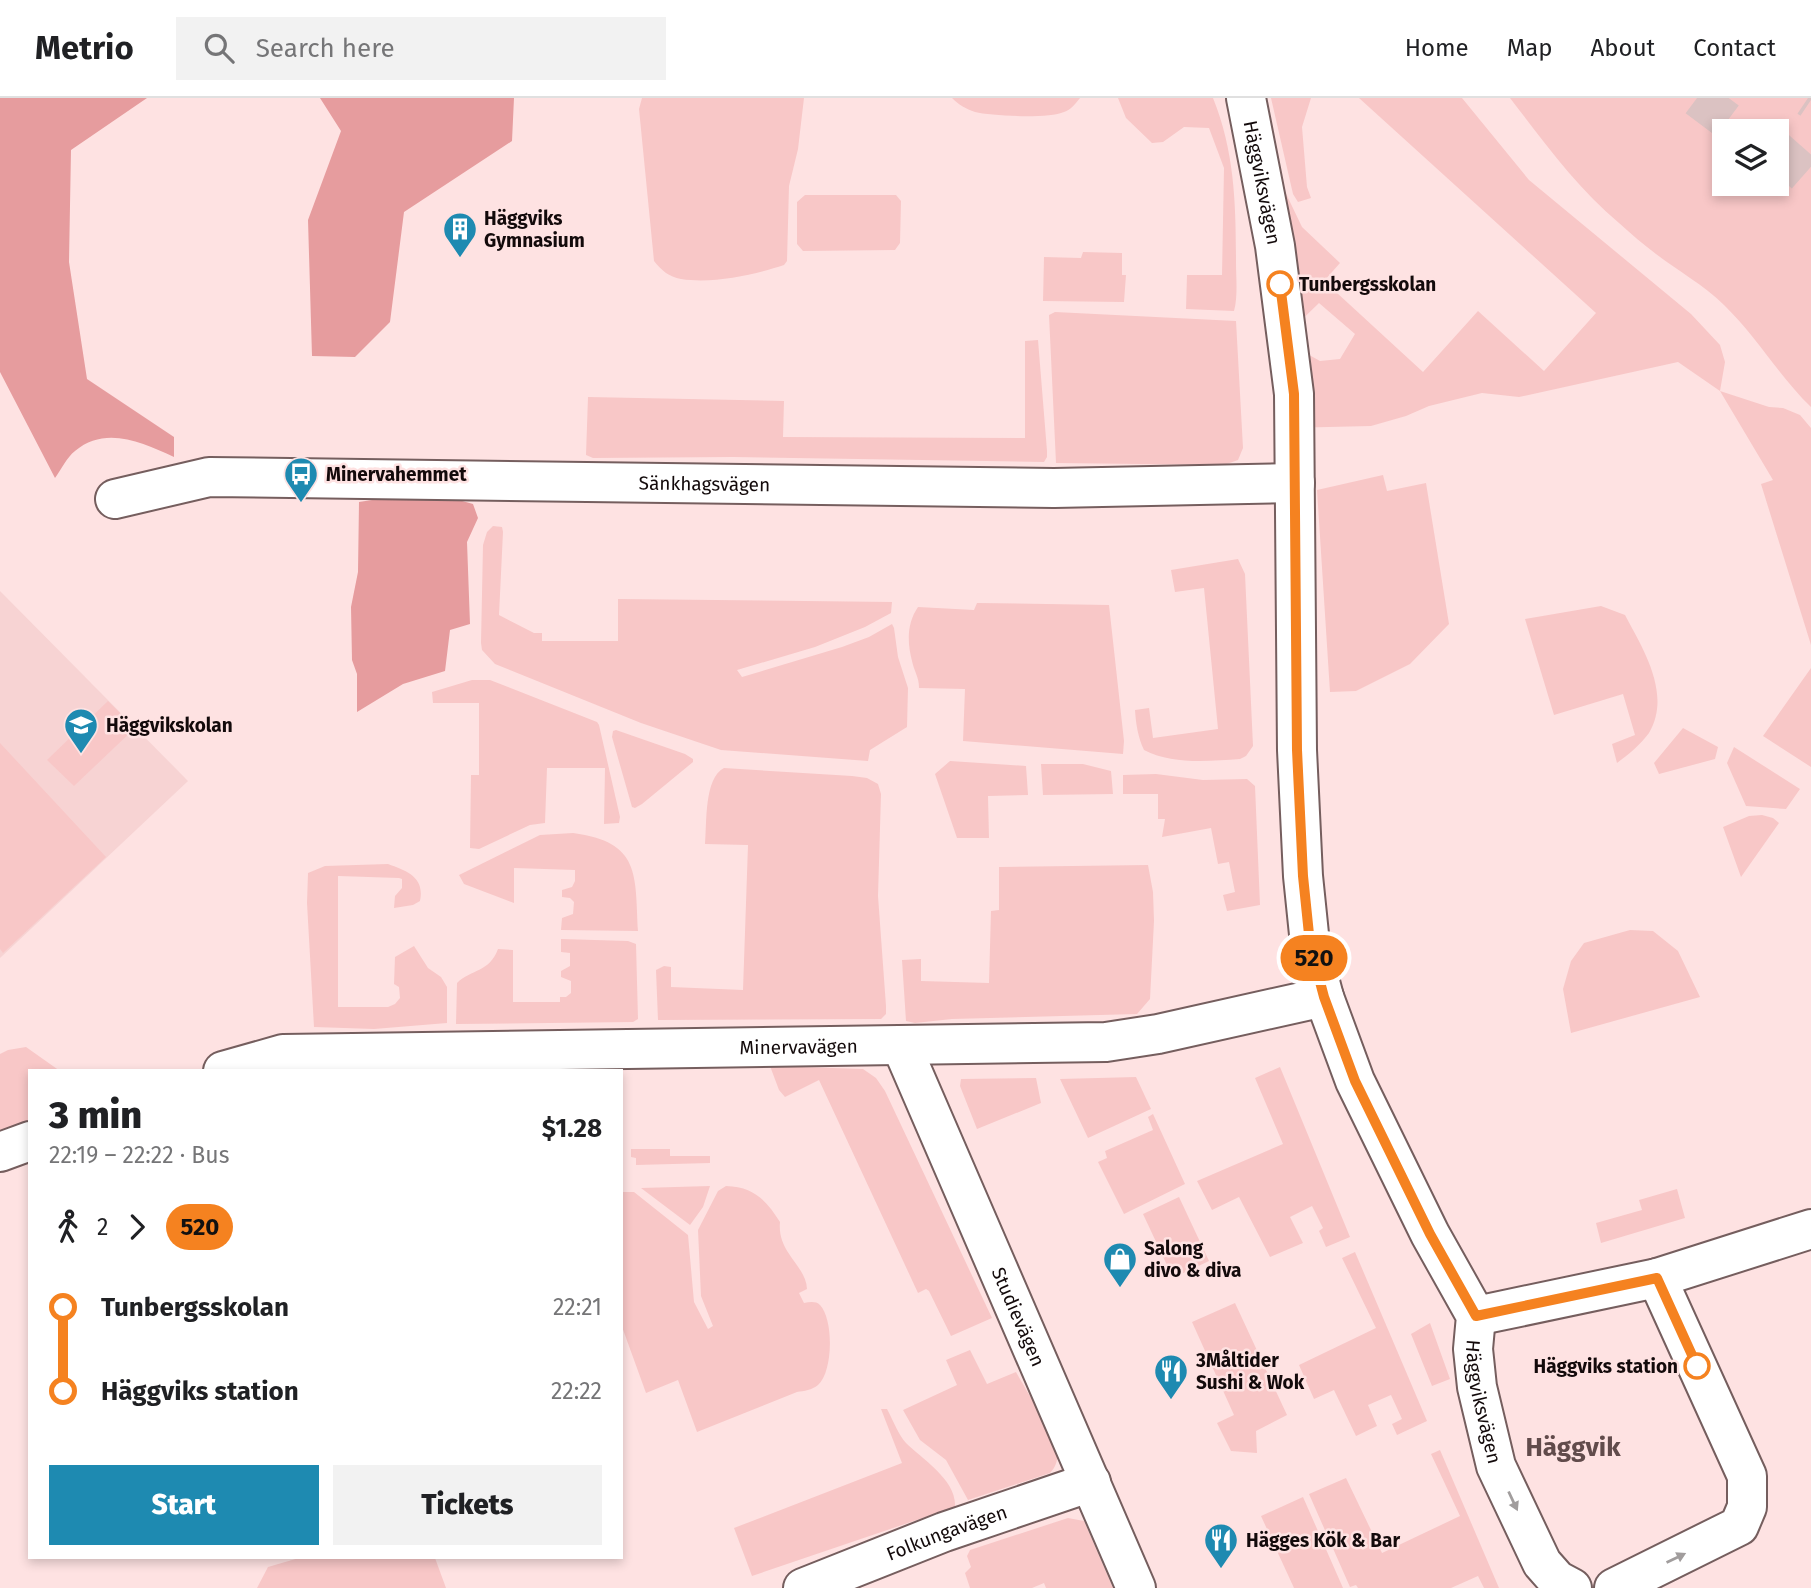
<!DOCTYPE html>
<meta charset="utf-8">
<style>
body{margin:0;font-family:"Fira Sans",sans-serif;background:#f2f2f2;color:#202124;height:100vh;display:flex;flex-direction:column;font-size:26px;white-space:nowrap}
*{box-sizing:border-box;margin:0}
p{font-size:23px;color:#757577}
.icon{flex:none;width:38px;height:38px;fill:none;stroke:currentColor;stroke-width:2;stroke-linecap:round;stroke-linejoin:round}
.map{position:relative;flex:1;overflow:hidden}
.panel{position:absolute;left:28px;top:971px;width:595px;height:490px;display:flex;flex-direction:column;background:#fff;border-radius:0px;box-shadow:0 4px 10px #0003}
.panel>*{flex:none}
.badge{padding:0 14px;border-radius:23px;font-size:24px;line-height:46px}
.tools{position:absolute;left:1712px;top:21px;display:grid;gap:14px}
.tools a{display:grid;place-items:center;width:77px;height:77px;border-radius:0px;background:#fff;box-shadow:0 4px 10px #0003;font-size:35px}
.map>.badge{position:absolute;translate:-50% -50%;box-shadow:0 0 0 4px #fff}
.legs{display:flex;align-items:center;gap:10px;height:77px;padding:0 21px;font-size:23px}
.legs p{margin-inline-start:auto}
.head{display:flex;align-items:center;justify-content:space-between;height:119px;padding:0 21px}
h1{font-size:38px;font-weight:800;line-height:52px}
.button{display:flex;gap:14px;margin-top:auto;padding:14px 21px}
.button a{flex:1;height:80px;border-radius:0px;background:#1e8ab1;color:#fff;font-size:28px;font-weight:800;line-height:80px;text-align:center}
.button a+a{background:#f2f2f2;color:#202124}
ul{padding:0 21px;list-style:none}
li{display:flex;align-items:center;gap:24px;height:84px;font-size:26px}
li i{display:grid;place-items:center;width:10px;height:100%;margin:0 9px;background:currentColor}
li i::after{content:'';width:18px;height:18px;margin:-9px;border:5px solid;border-radius:50%;background:#fff}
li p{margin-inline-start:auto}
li:first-child i{background:linear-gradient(#0000 50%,currentColor 0)}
li:last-child i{background:linear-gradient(currentColor 50%,#0000 0)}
header{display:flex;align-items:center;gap:42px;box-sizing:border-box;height:98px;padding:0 35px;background:#fff;border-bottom:2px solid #e0e0e0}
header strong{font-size:33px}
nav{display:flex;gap:38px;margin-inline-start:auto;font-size:24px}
.search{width:490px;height:63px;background:#f2f2f2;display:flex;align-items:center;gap:18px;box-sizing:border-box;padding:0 24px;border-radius:0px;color:#757577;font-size:26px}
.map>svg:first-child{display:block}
.built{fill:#f7d3d3}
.green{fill:#f8c7c7;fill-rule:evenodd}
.forest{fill:#e69c9e}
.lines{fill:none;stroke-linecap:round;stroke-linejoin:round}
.highway-tunnel{stroke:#dbc2c2;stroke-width:38;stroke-dasharray:38 19;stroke-linecap:butt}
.minor-casing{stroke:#755e5e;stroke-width:42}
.minor{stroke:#fff;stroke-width:38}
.oneway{fill:#a19d9d}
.line-1-casing{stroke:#fff;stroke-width:16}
.line-1{stroke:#f58220;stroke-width:10}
.stop-1-dot{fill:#fff;stroke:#f58220;stroke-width:3.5}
.labels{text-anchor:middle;stroke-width:5;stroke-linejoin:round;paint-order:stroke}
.street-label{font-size:19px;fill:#130a0b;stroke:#fee2e2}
.poi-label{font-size:19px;font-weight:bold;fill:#130a0b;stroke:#fee2e2;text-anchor:start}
.stop-label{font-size:19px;font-weight:bold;fill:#130a0b;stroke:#fee2e2;text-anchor:start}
.district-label{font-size:26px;font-weight:bold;fill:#614b4b;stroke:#fee2e2}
</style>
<header>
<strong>Metrio</strong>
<div class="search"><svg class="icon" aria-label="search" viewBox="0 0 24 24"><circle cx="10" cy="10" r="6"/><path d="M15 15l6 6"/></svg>Search here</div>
<nav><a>Home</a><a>Map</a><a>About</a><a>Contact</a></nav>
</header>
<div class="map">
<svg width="1811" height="1490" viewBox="0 0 1811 1490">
<rect width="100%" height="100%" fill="#fee2e2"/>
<!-- built -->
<path class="built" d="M 0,493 L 188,683 L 0,860 Z"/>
<!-- green -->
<path class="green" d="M 642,0 L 804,0 L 798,51 L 789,88 L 787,163 L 784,167 C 754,177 713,186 681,181 C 669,179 661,172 654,163 L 639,11 Z
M 952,0 L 1080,0 C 1075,6 1071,12 1064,14 C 1048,21 992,18 975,14 C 966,11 959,7 952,0 Z
M 1118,0 L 1213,0 C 1235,54 1236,108 1236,165 C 1236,179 1238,199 1234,213 L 1186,211 L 1187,177 L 1222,177 L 1224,70 L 1209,30 L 1184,29 L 1163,44 L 1152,45 L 1126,20 Z
M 1271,0 L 1311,0 L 1302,29 L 1307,89 L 1311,100 L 1298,104 L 1293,96 Z
M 1359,0 L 1462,0 L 1529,82 L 1691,216 L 1720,247 L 1725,264 L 1720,293 L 1769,309 L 1783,310 L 1800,317 L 1811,330 L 1811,547 L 1761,386 L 1773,382 L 1720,293 L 1678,264 L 1519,299 L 1482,295 L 1429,308 L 1406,318 L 1371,328 L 1286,330 L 1302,253 L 1320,263 L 1340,261 L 1355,236 L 1319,205 L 1285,238 L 1279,81 L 1302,129 L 1340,165 L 1324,183 L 1423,274 L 1478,213 L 1544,273 L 1596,215 Z
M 1510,0 L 1811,0 L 1811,309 C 1779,278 1757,239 1724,207 C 1704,187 1678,173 1656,156 C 1643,146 1631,136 1619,125 C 1576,89 1544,44 1510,0 ZM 1776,33 L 1776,86 L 1724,86 L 1724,33 Z
M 805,97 L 896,97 L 901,103 L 900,145 L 895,152 L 803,153 L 797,146 L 797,104 Z
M 1083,154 L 1122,155 L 1122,177 L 1126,177 L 1124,204 L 1043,203 L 1044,159 L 1081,160 Z
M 1055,214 L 1236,223 L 1243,350 L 1238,362 L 1224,367 L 1056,365 L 1049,217 Z
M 1038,242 L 1047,353 L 1047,359 L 1044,364 L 733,359 L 593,360 L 586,357 L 588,299 L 784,303 L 783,339 L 1025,340 L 1025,243 Z
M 1383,377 L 1387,393 L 1426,385 L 1449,526 L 1410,566 L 1356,593 L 1330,594 L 1317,392 Z
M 493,428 L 502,429 L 503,434 L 499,517 L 534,535 L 542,535 L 542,543 L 618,543 L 618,501 L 892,504 L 891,515 L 865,529 L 815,549 L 737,572 L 742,579 L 842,549 L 869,539 L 892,526 L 894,530 L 898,559 L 908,590 L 907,629 L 870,652 L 868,663 L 721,652 L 641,625 L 495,566 L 482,552 L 481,545 L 483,447 L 487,434 Z
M 1238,461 L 1245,476 L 1253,648 L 1246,658 L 1240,661 C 1209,663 1173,667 1144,652 C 1138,639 1136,627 1135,612 L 1149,610 L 1153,640 L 1218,631 L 1204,490 L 1175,494 L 1171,472 Z
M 977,505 L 1109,507 L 1124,643 L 1123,656 L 963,643 L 965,591 L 919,590 C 919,579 914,573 912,563 C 907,544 907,525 918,509 L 974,512 Z
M 1601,508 L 1625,517 C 1643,551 1672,596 1649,635 C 1641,646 1628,657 1617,665 L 1612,646 L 1635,637 L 1623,596 L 1554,617 L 1525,521 Z
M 1811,570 L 1811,669 L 1763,638 Z
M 472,582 L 490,582 L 597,624 L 599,627 L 620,719 L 619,725 L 604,726 L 605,670 L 547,670 L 545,725 L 530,727 L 479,751 L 470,750 L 471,677 L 479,677 L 479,605 L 433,605 L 432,594 Z
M 108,603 L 135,630 L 74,688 L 47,662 Z
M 1683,630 L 1718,649 L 1715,661 L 1659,676 L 1654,665 Z
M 616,632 L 685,656 L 693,661 L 693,664 L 642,706 L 635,710 L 632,709 L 612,639 L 613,633 Z
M 0,645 L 106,759 L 3,855 L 0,851 Z
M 1734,649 L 1800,691 L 1786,711 L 1746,708 L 1727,665 Z
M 950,663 L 1026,668 L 1028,697 L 988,698 L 989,740 L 957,740 L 935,676 Z
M 1041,666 L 1083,666 L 1111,673 L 1113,696 L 1043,697 Z
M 724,670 L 852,678 L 867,680 L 878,686 L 881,696 L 878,798 L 886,908 L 886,916 L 881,921 L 658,922 L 656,872 L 664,868 L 671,869 L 671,889 L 743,892 L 748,747 L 705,746 C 707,725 704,680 724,670 Z
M 1156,676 L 1203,682 L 1247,681 L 1255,688 L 1260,807 L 1227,813 L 1223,797 L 1235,794 L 1229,764 L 1218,766 L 1211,730 L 1162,739 L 1165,721 L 1158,721 L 1158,696 L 1123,696 L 1123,677 Z
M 1762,717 L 1773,720 L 1779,725 L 1741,779 L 1723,729 L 1749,718 Z
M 573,735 C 641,744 635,777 638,833 L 561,832 L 562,820 L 573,816 L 574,804 L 570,800 L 562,799 L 562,792 L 572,789 L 575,783 L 575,772 L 514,770 L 514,805 L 464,786 L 459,777 L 540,737 Z
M 388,766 C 407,773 425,779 420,803 L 413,807 L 394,810 L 395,798 L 402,790 L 402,781 L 399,780 L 338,778 L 338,909 L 388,909 L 395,906 L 400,900 L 399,889 L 394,886 L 395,859 L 414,848 L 428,870 L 441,879 L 447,889 L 447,925 L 374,931 L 314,929 L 307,805 L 308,775 L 325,768 Z
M 1148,767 L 1153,794 L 1154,823 L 1150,901 L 1137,916 L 952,921 L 915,925 L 906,923 L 902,862 L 921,861 L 921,883 L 989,885 L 991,813 L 999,812 L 999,769 Z
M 1630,832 L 1653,833 L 1678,853 L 1700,899 L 1571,935 L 1563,891 L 1571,863 L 1584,845 Z
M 561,841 L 628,843 L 636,846 L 638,921 L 633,924 L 456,926 L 457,885 C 471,871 489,875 498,851 L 513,852 L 513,904 L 560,904 L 560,899 L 566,899 L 571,895 L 571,883 L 561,879 L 561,873 L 570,868 L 570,855 L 561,854 Z
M 26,949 L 60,973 L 30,973 L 30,1025 L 0,1038 L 0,956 L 8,952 Z
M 770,968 L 863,971 L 876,980 L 885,993 L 992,1220 L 951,1238 L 929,1193 L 926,1191 L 918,1195 L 819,982 L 785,999 L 779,992 Z
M 1280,969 L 1350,1139 L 1326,1149 L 1319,1133 L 1323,1130 L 1312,1108 L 1290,1119 L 1303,1145 L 1270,1159 L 1239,1099 L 1212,1112 L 1197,1083 L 1283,1046 L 1255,980 Z
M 1136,979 L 1151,1011 L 1088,1040 L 1060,981 Z
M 1036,980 L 1041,1005 L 977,1031 L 960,988 L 961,981 Z
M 1153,1016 L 1185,1086 L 1124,1116 L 1098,1064 L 1107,1060 L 1105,1053 L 1153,1032 L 1148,1019 Z
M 631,1051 L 670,1051 L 670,1058 L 710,1058 L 710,1065 L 636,1067 L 636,1060 L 631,1059 Z
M 710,1088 L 703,1109 L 690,1127 L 641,1090 Z
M 726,1088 C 754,1089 766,1102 780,1124 C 777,1155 806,1167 807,1191 L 799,1195 L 804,1205 C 810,1204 816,1203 820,1207 C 834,1222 833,1274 818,1287 C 812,1292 804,1293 797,1294 L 697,1334 L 678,1282 L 646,1295 L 621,1226 L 621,1094 L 634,1094 L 688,1137 L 694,1204 L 708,1231 L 713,1228 L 701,1198 L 698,1132 L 718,1093 Z
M 1677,1091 L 1685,1120 L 1601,1145 L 1596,1125 L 1642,1112 L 1639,1102 Z
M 1179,1099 L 1209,1163 L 1173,1180 L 1143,1116 Z
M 1355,1154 L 1427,1323 L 1397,1337 L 1392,1326 L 1402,1321 L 1391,1297 L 1368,1307 L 1377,1328 L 1356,1338 L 1334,1292 L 1314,1301 L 1299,1267 L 1376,1230 L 1342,1160 Z
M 1235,1205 L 1287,1317 L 1256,1333 L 1257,1355 L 1231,1353 L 1217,1325 L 1234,1317 L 1192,1224 Z
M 1430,1225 L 1450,1281 L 1432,1288 L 1411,1236 Z
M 970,1252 L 987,1286 L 1016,1274 C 1026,1292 1054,1337 1057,1354 C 1058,1362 1056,1369 1050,1375 L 968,1402 L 946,1362 L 920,1342 L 903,1312 L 957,1287 L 946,1262 Z
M 881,1311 L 887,1311 C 893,1322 898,1336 906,1345 C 922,1361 957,1382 955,1409 L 752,1478 L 734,1430 L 902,1365 Z
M 1440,1352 L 1499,1490 L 1484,1490 L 1478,1478 L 1451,1490 L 1358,1490 L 1356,1487 L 1350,1489 L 1309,1396 L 1346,1380 L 1382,1455 L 1460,1418 L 1431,1356 Z
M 1303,1399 L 1343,1490 L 1294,1490 L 1261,1418 Z
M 1068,1420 L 1084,1423 L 1113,1490 L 1046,1490 L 1044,1485 L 1032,1490 L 970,1490 L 965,1475 L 971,1469 L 967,1458 L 970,1452 Z
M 299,1460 L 435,1460 L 446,1490 L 257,1490 L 268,1469 Z"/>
<!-- forest -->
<path class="forest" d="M 0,0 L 147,0 L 71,52 L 69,164 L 87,281 L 174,339 L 174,359 C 143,345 106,327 75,353 C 67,359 61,372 55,380 L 0,274 Z
M 320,0 L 514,0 L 512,43 L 404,114 L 390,224 L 355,259 L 312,258 L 308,122 L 341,33 Z
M 448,399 L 473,406 L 478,420 L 467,444 L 470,526 L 450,532 L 445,573 L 403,586 L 357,614 L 357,576 L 352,562 L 351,509 L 358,474 L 359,404 L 385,400 Z"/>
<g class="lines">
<!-- highway-tunnel -->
<path class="highway-tunnel" d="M 1697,0 L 1741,33
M 1808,0 L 1811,2
M 1776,51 L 1811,82"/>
<!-- minor casing -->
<g class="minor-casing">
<g id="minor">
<path id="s1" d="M 1246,0 L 1275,148 L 1294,296 L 1297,652 L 1303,778 L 1310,846 L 1324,899 L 1355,983 L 1430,1136 L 1476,1218 L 1473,1251 L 1477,1289 L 1496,1368 L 1542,1465 L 1557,1482 L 1572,1490"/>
<path id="s2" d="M 115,401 L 209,379 L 1054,390 L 1295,385"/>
<path id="s3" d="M 901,947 L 1136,1490"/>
<path id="s4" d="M 223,973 L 283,956 L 1106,944 L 1158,936 L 1324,899"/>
<path d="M 0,1054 L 30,1043"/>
<path d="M 1476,1218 L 1657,1180 L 1811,1131"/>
<path id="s5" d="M 803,1490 L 944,1434 L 1091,1384"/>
<path d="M 1614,1490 L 1739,1428 L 1747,1409 L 1747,1378 L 1657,1180"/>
</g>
</g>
<!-- minor -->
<use href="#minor" class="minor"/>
</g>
<!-- one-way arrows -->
<defs><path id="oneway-solid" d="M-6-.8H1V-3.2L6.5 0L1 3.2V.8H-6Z" transform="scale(1.75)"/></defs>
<g class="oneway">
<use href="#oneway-solid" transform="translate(1513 1403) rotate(65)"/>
<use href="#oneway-solid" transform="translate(1676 1460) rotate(-26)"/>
</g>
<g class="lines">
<!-- line-1 casing -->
<g class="line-1-casing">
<path id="line-1" d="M 1280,186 L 1294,296 L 1297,652 L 1303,778 L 1310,846 L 1324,899 L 1355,983 L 1430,1136 L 1476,1218 L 1657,1180 L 1697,1268"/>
</g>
<!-- line-1 -->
<use href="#line-1" class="line-1"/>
</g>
<!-- icons -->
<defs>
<g id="building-pin" transform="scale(1.75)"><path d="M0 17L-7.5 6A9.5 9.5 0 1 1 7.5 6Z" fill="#1e8ab1" stroke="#fee2e2"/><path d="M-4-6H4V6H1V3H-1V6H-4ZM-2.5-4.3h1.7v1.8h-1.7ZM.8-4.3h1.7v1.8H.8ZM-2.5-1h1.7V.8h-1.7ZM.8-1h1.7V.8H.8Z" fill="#fff"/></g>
<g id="bus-pin" transform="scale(1.75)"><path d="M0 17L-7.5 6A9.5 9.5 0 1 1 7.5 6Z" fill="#1e8ab1" stroke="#fee2e2"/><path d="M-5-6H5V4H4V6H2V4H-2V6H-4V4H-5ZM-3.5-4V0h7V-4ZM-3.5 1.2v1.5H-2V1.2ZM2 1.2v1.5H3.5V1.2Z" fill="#fff"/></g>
<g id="school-pin" transform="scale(1.75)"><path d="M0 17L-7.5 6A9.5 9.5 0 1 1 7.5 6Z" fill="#1e8ab1" stroke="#fee2e2"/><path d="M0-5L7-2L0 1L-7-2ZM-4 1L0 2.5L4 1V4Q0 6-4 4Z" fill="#fff"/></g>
<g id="shop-pin" transform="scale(1.75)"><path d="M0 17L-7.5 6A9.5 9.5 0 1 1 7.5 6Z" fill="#1e8ab1" stroke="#fee2e2"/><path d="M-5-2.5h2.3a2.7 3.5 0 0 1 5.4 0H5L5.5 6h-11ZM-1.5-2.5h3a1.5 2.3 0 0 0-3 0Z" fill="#fff"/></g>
<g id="restaurant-pin" transform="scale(1.75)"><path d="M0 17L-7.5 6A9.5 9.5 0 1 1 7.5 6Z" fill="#1e8ab1" stroke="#fee2e2"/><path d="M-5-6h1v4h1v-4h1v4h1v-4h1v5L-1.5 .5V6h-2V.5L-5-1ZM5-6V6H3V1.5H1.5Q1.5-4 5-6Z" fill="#fff"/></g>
</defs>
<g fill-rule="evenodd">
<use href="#building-pin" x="460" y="131"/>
<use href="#bus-pin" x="301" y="376"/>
<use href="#school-pin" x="81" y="627"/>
<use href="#shop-pin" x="1120" y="1161"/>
<use href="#restaurant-pin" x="1171" y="1273"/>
<use href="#restaurant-pin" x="1221" y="1442"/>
</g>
<!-- markers -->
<g class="stop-1-dot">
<circle cx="1280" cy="186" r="12"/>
<circle cx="1697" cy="1268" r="12"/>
</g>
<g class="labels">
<!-- street labels -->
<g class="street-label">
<text dy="7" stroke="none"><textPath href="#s1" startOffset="86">Häggviksvägen</textPath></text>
<text dy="7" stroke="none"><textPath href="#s2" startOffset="592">Sänkhagsvägen</textPath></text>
<text dy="7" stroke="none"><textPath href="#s4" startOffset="578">Minervavägen</textPath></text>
<text dy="7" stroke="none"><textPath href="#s3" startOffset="296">Studievägen</textPath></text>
<text dy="7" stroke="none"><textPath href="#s1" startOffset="1346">Häggviksvägen</textPath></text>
<text dy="7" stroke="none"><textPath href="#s5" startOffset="154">Folkungavägen</textPath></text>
</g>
<!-- poi labels -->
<g class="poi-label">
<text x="484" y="127">Häggviks<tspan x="484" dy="22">Gymnasium</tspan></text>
<text x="326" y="383">Minervahemmet</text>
<text x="106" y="634">Häggvikskolan</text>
<text x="1144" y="1157">Salong<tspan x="1144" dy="22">divo &amp; diva</tspan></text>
<text x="1196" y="1269">3Måltider<tspan x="1196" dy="22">Sushi &amp; Wok</tspan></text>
<text x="1246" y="1449">Hägges Kök &amp; Bar</text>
</g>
<!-- stop labels -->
<g class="stop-label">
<text x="1299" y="193">Tunbergsskolan</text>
<text x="1678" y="1275" text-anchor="end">Häggviks station</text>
</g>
<!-- district labels -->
<g class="district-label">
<text x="1573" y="1358">Häggvik</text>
</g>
</g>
</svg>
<div class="tools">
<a><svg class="icon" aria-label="layers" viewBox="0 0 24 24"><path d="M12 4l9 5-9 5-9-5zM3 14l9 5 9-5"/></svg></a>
</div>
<b class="badge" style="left:1314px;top:860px;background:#f58220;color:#111">520</b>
<section class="panel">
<div class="head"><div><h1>3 min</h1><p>22:19 – 22:22 · Bus</p></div><b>$1.28</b></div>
<div class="legs"><svg class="icon" aria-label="walk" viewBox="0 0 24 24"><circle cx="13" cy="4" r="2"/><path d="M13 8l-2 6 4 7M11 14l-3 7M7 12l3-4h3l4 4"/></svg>2<svg class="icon" aria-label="forward" viewBox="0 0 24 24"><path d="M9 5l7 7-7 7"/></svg><b class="badge" style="background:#f58220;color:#111">520</b></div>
<ul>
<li><i style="color:#f58220"></i><b>Tunbergsskolan</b><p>22:21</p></li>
<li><i style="color:#f58220"></i><b>Häggviks station</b><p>22:22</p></li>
</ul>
<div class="button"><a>Start</a><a>Tickets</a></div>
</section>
</div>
